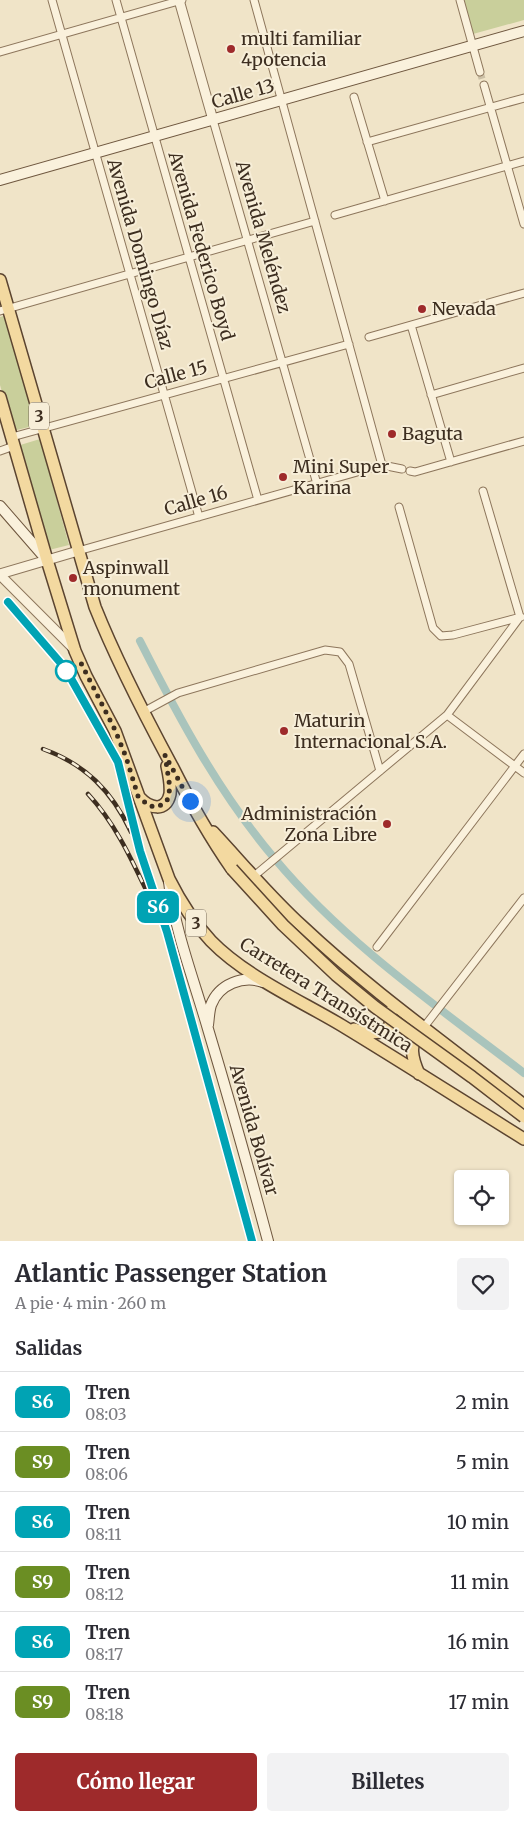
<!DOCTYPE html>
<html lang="es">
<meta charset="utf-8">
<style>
body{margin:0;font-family:Merriweather,serif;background:#f2f2f3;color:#2b2b33;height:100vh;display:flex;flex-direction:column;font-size:19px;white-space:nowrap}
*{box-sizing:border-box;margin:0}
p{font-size:16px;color:#7c7c81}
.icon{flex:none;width:28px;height:28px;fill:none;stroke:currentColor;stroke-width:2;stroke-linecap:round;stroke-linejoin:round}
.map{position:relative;height:1241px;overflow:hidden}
.details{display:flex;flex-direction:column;background:#fff;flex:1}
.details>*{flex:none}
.badge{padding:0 10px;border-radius:8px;font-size:18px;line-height:32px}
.buttons{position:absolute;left:454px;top:1170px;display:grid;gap:10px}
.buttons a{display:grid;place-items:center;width:55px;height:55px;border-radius:5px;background:#fff;box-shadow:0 1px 4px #0004;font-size:25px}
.you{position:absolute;width:25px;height:25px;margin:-12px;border:4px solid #fff;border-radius:50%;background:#1a73e8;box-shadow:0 0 0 8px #1a73e833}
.map>.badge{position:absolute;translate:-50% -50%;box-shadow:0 0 0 2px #fff}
h2{padding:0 15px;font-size:19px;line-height:45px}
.round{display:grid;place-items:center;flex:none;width:52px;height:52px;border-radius:5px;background:#f2f2f3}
.headline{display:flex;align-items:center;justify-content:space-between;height:85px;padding:0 15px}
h1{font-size:24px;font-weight:700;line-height:38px}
.action{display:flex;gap:10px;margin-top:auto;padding:10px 15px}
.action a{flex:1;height:58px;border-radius:5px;background:#9e2a2b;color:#fff;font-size:20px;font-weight:700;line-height:58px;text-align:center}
.action a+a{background:#f2f2f3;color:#2b2b33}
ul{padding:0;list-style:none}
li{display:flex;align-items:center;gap:15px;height:60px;padding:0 15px;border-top:1px solid #e1e1e2}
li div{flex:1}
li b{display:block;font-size:19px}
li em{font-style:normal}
li .badge{min-width:55px;font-weight:700;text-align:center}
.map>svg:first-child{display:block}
.green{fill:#c9cf9b}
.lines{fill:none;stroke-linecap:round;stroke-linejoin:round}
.canal{stroke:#a9c4bc;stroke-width:8}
.minor-tunnel{stroke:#ccc0a6;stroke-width:7;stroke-dasharray:7 3.5;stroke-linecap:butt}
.minor-casing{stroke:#8d765c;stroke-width:9}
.tertiary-casing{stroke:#8d765c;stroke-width:11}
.secondary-casing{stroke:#6f573f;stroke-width:12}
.primary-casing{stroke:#5b4430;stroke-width:14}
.minor{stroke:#faf1dc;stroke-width:7}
.tertiary{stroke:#faf1dc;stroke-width:9}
.secondary{stroke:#faf1dc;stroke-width:10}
.primary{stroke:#f3d9a0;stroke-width:11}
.rail-casing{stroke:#3d2e20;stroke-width:4.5}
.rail{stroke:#f7eed8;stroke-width:2.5;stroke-dasharray:8;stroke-linecap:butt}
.primary-bridge-casing{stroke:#5b4430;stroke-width:14;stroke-linecap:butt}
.primary-bridge{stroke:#f3d9a0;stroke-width:11}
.line-casing{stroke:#fff;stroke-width:11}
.line{stroke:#00a3b4;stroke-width:8}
.walk{stroke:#3d2e20;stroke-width:5;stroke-dasharray:0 9}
.poi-dot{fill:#9e2a2b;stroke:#f7eed8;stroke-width:2}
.stop-dot{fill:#fff;stroke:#00a3b4;stroke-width:2.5}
.labels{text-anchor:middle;stroke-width:4;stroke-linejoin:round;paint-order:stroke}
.shield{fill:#f7eed8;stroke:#756857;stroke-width:1}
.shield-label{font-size:16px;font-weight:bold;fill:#3d2e20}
.poi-label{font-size:18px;fill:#3d2e20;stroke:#f7eed8;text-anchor:start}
.street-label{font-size:18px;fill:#3d2e20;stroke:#f7eed8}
</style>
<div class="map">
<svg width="524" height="1241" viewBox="0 0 524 1241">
<rect width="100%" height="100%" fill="#f0e4c8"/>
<!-- green -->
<path class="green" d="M 463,0 L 524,0 L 524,20 L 473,34 Z
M 7,315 L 37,425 L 13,431 L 0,385 L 0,317 Z
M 40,439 L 69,545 L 45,551 L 17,446 Z"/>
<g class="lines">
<!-- canal -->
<path class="canal" d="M 140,641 C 179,718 219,793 275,859 C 345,943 438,1007 524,1073"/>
<!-- minor-tunnel -->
<path class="minor-tunnel" d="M 480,72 L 484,85"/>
<!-- minor casing -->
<g class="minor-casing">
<path id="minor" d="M 52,0 L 199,517
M 116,0 L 258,500
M 254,0 L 382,465
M 460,0 L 480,72
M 0,52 L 182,0
M 484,85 L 524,224
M 354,97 L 385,201
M 213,120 L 317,484
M 367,142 L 524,98
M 335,215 L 524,161
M 0,311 L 315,221
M 411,325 L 451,462
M 369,337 L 524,293
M 431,395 L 524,368
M 12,437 L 349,344
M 0,451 L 14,446
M 410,471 L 415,472 L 524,441
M 399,507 L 433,628 L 441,636 L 453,635 L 521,617
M 78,551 L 382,465 L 402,469
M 143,712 L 178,693 L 325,650 L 340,652 L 349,664 L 380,771
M 447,715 L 524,773
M 254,876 L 447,715 L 520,617 L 483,491
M 377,947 L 524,754
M 424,1027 L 524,898"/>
</g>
<!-- tertiary casing -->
<g class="tertiary-casing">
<path id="tertiary" d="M 179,0 L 213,120
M 0,574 L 78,551
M 0,575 L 74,649"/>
</g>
<!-- secondary casing -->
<g class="secondary-casing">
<path id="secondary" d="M 0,180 L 524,31
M 0,506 L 47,560
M 169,882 C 175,932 194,980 208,1029 C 229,1099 249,1170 268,1241
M 208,1025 C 209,1018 209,1011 211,1005 C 219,984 243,975 263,982"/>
</g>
<!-- primary casing -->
<g class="primary-casing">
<path id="primary" d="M 0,280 L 95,607 C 117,662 144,714 172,766 C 190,802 209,836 232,869
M 0,397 L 47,560 L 75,651 L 86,676 L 115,731 L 169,879 C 180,901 194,923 211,941 C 245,976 299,1000 341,1025 C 402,1062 463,1101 524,1139
M 140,798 C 149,808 166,813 170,794 C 171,785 169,775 167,766
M 213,832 C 242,863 270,897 302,926 C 371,991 449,1046 524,1105
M 354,1029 C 367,1033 381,1036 390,1026 L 391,1011
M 419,1074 C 412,1058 408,1044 421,1029"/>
</g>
<!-- minor -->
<use href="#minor" class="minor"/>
<!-- tertiary -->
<use href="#tertiary" class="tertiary"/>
<!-- secondary -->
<use href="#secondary" class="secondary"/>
<!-- primary -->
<use href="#primary" class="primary"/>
<!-- rail casing -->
<g class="rail-casing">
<path id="rail" d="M 7,602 L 65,668 L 118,762 L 140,851 L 167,932 L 252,1241
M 43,749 C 85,764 112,791 131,832
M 88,794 C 115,823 131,858 148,894"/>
</g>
<!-- rail -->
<use href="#rail" class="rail"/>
<!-- primary-bridge casing -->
<g class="primary-bridge-casing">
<path id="primary-bridge" d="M 232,869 L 283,925 L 336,975 L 375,1007 L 472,1077 L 524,1117"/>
</g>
<!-- primary-bridge -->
<use href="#primary-bridge" class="primary-bridge"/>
</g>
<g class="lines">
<!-- line casing -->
<g class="line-casing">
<path id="line" d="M 8,602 L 65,668 L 118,762 L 140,851 L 167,932 L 252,1241"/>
</g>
<!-- line -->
<use href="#line" class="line"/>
<!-- walk -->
<path class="walk" d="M 66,671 L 81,663 L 115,730 L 126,757 L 138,796 L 149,806 L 158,807 L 167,801 L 170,788 L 165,755 L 190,801"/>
</g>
<!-- markers -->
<g class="poi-dot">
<circle cx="231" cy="49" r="5"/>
<circle cx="422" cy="309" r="5"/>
<circle cx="392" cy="434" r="5"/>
<circle cx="283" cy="477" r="5"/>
<circle cx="73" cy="578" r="5"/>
<circle cx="284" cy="731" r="5"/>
<circle cx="387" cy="824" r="5"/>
</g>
<circle class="stop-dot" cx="66" cy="671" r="10"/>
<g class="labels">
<!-- shield labels -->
<g class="shield">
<rect x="29" y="402.5" width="20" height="27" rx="4"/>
<rect x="186" y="909.5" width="20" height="27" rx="4"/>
</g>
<g class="shield-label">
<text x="39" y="422">3</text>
<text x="196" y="929">3</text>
</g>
<!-- poi labels -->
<g class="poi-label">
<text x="241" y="45">multi familiar<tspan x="241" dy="21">4potencia</tspan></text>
<text x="432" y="315">Nevada</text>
<text x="402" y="440">Baguta</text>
<text x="293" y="473">Mini Super<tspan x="293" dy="21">Karina</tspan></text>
<text x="83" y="574">Aspinwall<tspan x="83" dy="21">monument</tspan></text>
<text x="294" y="727">Maturin<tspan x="294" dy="21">Internacional S.A.</tspan></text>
<text x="377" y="820" text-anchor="end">Administración<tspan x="377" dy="21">Zona Libre</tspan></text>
</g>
<!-- street labels -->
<g class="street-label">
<text transform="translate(243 94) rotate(-16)" y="6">Calle 13</text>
<text transform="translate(263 237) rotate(74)" y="6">Avenida Meléndez</text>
<text transform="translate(201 246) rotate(74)" y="6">Avenida Federico Boyd</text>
<text transform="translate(140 254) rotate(74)" y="6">Avenida Domingo Díaz</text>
<text transform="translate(176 375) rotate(-15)" y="6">Calle 15</text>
<text transform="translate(196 501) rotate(-16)" y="6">Calle 16</text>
<text transform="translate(326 995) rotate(32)" y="6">Carretera Transístmica</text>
<text transform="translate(254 1130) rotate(74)" y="6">Avenida Bolívar</text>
</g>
</g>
</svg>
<div class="buttons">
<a><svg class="icon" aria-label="locate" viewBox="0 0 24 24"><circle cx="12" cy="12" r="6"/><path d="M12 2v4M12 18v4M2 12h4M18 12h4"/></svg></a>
</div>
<div class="you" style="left:190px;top:801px"></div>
<b class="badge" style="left:158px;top:907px;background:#00a3b4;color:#fff">S6</b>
</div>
<section class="details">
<div class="headline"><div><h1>Atlantic Passenger Station</h1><p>A pie · 4 min · 260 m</p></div><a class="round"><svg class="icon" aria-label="heart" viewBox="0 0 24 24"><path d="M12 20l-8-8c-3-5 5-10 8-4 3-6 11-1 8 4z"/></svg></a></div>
<h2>Salidas</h2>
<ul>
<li><span class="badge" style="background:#00a3b4;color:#fff">S6</span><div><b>Tren</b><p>08:03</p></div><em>2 min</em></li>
<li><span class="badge" style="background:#6b8e23;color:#fff">S9</span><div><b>Tren</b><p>08:06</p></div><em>5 min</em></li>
<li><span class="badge" style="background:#00a3b4;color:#fff">S6</span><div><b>Tren</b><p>08:11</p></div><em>10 min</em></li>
<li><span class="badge" style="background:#6b8e23;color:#fff">S9</span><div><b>Tren</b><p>08:12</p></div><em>11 min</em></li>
<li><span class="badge" style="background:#00a3b4;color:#fff">S6</span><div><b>Tren</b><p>08:17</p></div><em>16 min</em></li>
<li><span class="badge" style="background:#6b8e23;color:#fff">S9</span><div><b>Tren</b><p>08:18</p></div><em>17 min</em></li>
</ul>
<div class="action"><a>Cómo llegar</a><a>Billetes</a></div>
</section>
